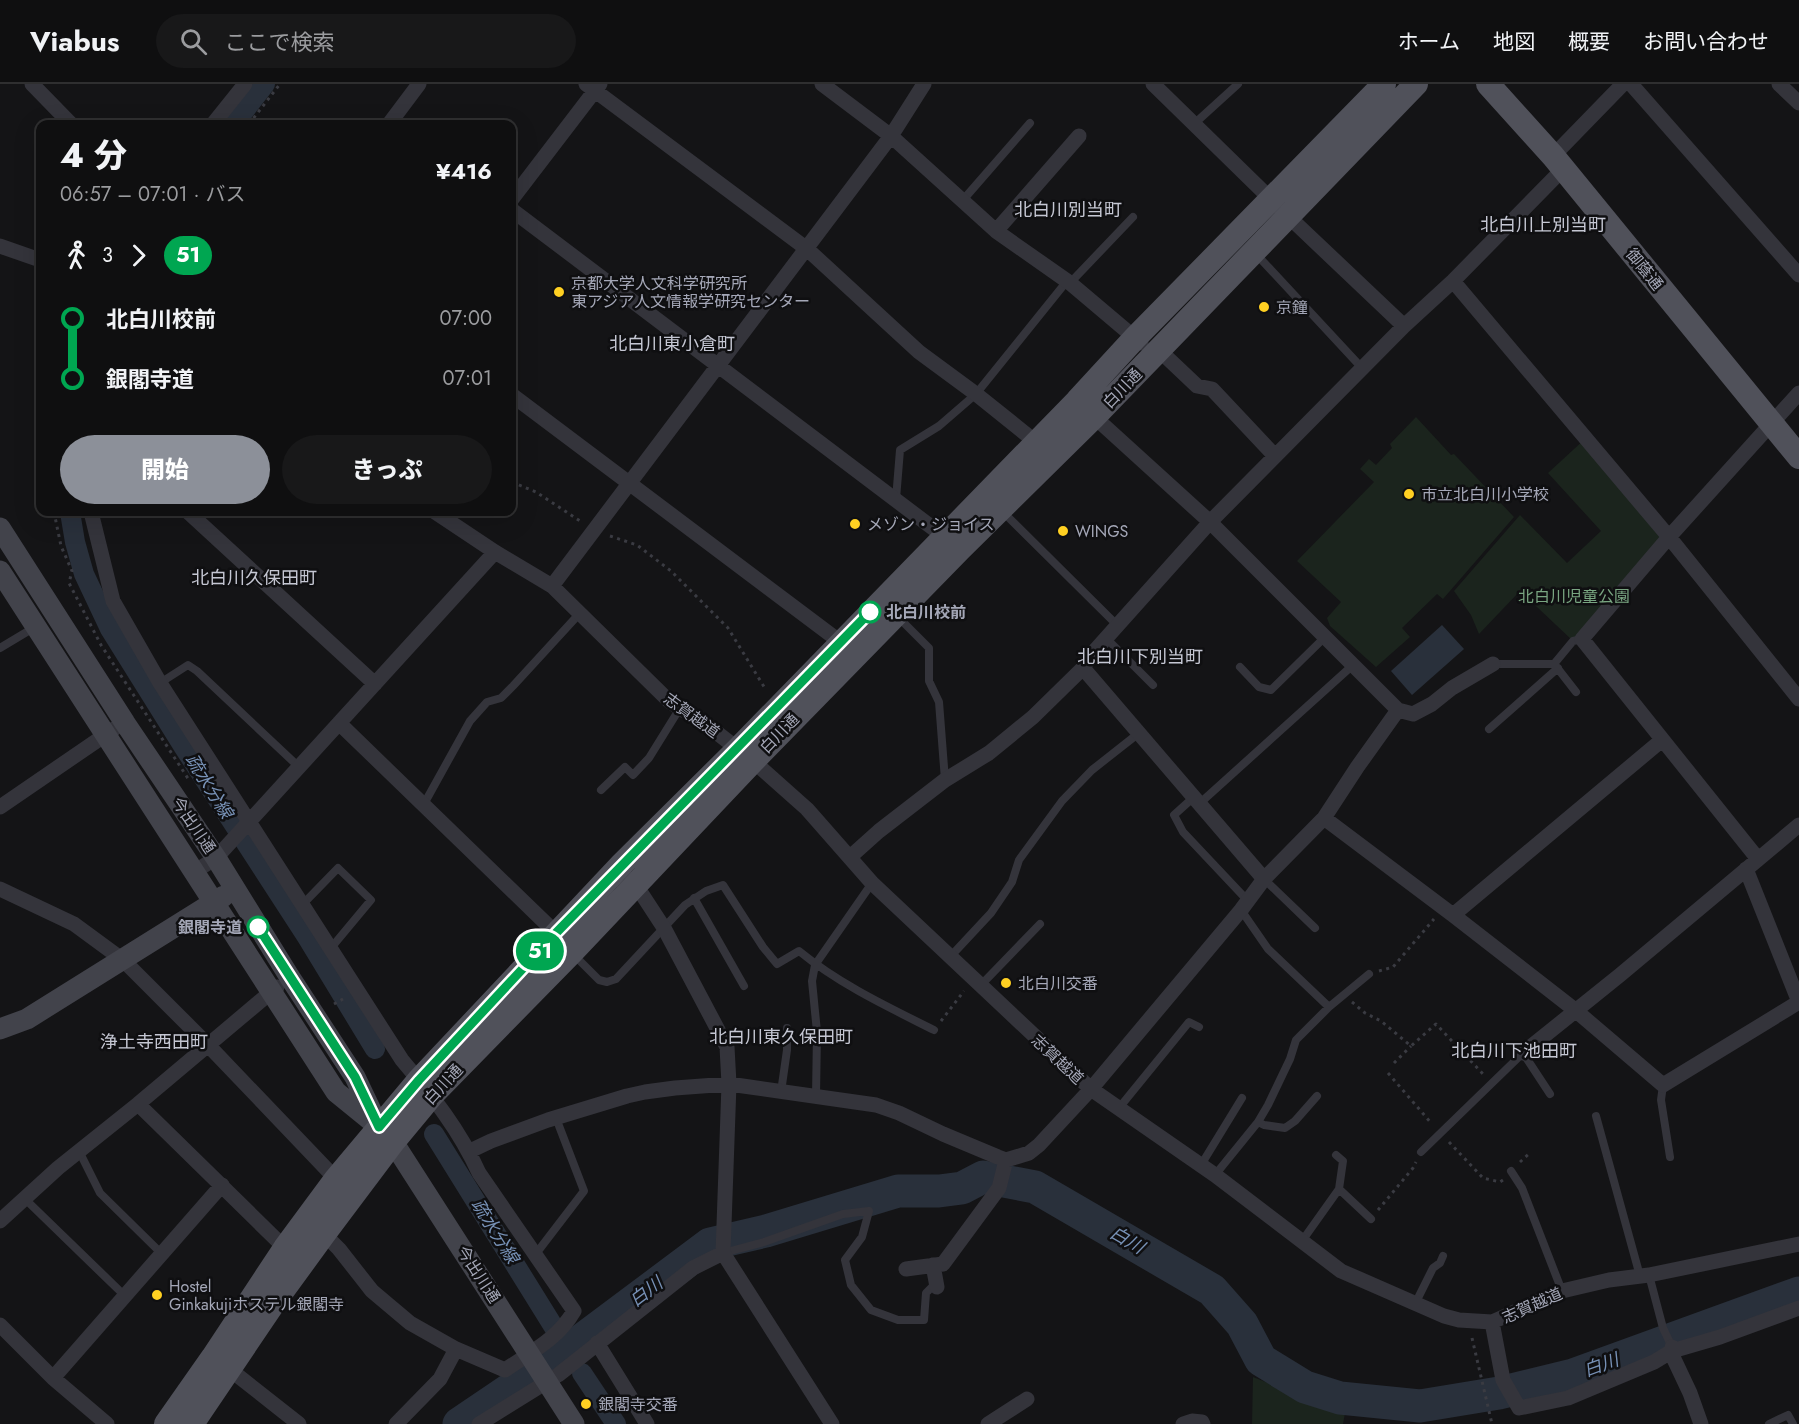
<!DOCTYPE html>
<html lang="ja">
<meta charset="utf-8">
<style>
body{margin:0;font-family:Jost,"Noto Sans JP",sans-serif;background:#181819;color:#f1f3f6;height:100vh;display:flex;flex-direction:column;font-size:22px;white-space:nowrap}
*{box-sizing:border-box;margin:0}
p{font-size:20px;color:#9b9c9f}
.icon{flex:none;width:33px;height:33px;fill:none;stroke:currentColor;stroke-width:2;stroke-linecap:round;stroke-linejoin:round}
.map{position:relative;flex:1;overflow:hidden}
.sheet{position:absolute;left:36px;top:36px;width:480px;height:396px;display:flex;flex-direction:column;background:#0f0f10;border-radius:12px;box-shadow:0 6px 24px #0002,0 0 0 2px #2f2f30}
.sheet>*{flex:none}
.badge{padding:0 12px;border-radius:20px;font-size:21px;line-height:39px}
.map>.badge{position:absolute;translate:-50% -50%;box-shadow:0 0 0 3px #fff}
.legs{display:flex;align-items:center;gap:9px;height:66px;padding:0 24px;font-size:20px}
.legs p{margin-inline-start:auto}
.head{display:flex;align-items:center;justify-content:space-between;height:102px;padding:0 24px}
h1{font-size:33px;font-weight:800;line-height:45px}
.button{display:flex;gap:12px;margin-top:auto;padding:12px 24px}
.button a{flex:1;height:69px;border-radius:36px;background:#8c9099;color:#fff;font-size:24px;font-weight:800;line-height:69px;text-align:center}
.button a+a{background:#181819;color:#f1f3f6}
ul{padding:0 24px;list-style:none}
li{display:flex;align-items:center;gap:21px;height:60px;font-size:22px}
li i{display:grid;place-items:center;width:9px;height:100%;margin:0 8px;background:currentColor}
li i::after{content:'';width:15px;height:15px;margin:-8px;border:4px solid;border-radius:50%;background:#0f0f10}
li p{margin-inline-start:auto}
li:first-child i{background:linear-gradient(#0000 50%,currentColor 0)}
li:last-child i{background:linear-gradient(currentColor 50%,#0000 0)}
header{display:flex;align-items:center;gap:36px;box-sizing:border-box;height:84px;padding:0 30px;background:#0f0f10;border-bottom:2px solid #2f2f30}
header strong{font-size:28px}
nav{display:flex;gap:33px;margin-inline-start:auto;font-size:21px}
.search{width:420px;height:54px;background:#181819;display:flex;align-items:center;gap:15px;box-sizing:border-box;padding:0 21px;border-radius:33px;color:#9b9c9f;font-size:22px}
.map>svg:first-child{display:block}
.green{fill:#1b241d}
.water{fill:#29303b}
.lines{fill:none;stroke-linecap:round;stroke-linejoin:round}
.canal{stroke:#29303b;stroke-width:20}
.river{stroke:#29303b;stroke-width:33}
.path{stroke:#3a3b42;stroke-width:3;stroke-dasharray:3 4.5;stroke-linecap:butt}
.lane{stroke:#34343b;stroke-width:8}
.street{stroke:#34343b;stroke-width:15}
.secondary{stroke:#42434b;stroke-width:21}
.primary{stroke:#50515a;stroke-width:24}
.line-1-casing{stroke:#fff;stroke-width:14}
.line-1{stroke:#00a651;stroke-width:9}
.poi-dot{fill:#ffd022;stroke:#0f0f11;stroke-width:2}
.stop-1-dot{fill:#fff;stroke:#00a651;stroke-width:3}
.labels{text-anchor:middle;stroke-width:5;stroke-linejoin:round;paint-order:stroke}
.street-label{font-size:16px;fill:#a4a7b7;stroke:#0f0f11}
.poi-label{font-size:16px;fill:#a4a7b7;stroke:#0f0f11;text-anchor:start}
.park-label{font-size:16px;fill:#79a581;stroke:#0f0f11}
.stop-label{font-size:16px;font-weight:bold;fill:#a4a7b7;stroke:#0f0f11;text-anchor:start}
.neighbourhood-label{font-size:18px;fill:#c5c7d3;stroke:#0f0f11}
.water-label{font-size:18px;font-style:italic;fill:#7791b6;stroke:#0f0f11}
</style>
<header>
<strong>Viabus</strong>
<div class="search"><svg class="icon" aria-label="search" viewBox="0 0 24 24"><circle cx="10" cy="10" r="6"/><path d="M15 15l6 6"/></svg>ここで検索</div>
<nav><a>ホーム</a><a>地図</a><a>概要</a><a>お問い合わせ</a></nav>
</header>
<div class="map">
<svg width="1799" height="1340" viewBox="0 0 1799 1340">
<rect width="100%" height="100%" fill="#141416"/>
<!-- green -->
<path class="green" d="M 1416,333 L 1451,371 L 1454,370 L 1514,433 L 1443,515 L 1437,510 L 1402,544 L 1410,553 L 1376,583 L 1330,542 L 1327,534 L 1341,518 L 1297,477 L 1374,398 L 1360,385 L 1369,375 L 1376,381 L 1392,364 L 1390,360 Z
M 1586,354 L 1669,453 L 1573,557 L 1520,507 L 1479,550 L 1471,531 L 1454,507 L 1520,431 L 1567,479 L 1601,447 L 1548,389 Z
M 1253,1293 L 1345,1329 L 1343,1340 L 1252,1340 Z"/>
<!-- water -->
<path class="water" d="M 1442,541 L 1464,565 L 1412,611 L 1391,587 Z"/>
<g class="lines">
<!-- canal -->
<path class="canal" d="M 234,40 L 265,0
M 70,428 L 75,458 L 84,490 L 110,545 L 183,662 L 307,853 L 375,965
M 434,1050 L 555,1245
M 582,1289 L 616,1340"/>
<!-- river -->
<path class="river" d="M 459,1340 L 567,1267 L 710,1160 L 766,1147 L 898,1107 L 939,1107 L 962,1104 L 983,1093 L 1035,1103 L 1212,1206 L 1242,1240 L 1261,1276 L 1305,1303 L 1340,1314 L 1420,1322 L 1499,1309 L 1573,1291 L 1799,1209"/>
<!-- path -->
<path class="path" d="M 249,40 L 280,0
M 512,398 L 536,408 L 580,437
M 54,428 L 61,462 L 72,487 L 69,499 L 101,561 L 189,696
M 610,452 L 637,461 L 671,487 L 728,544 L 766,606
M 1379,887 L 1393,883 L 1434,835
M 1352,918 L 1365,929 L 1381,937 L 1411,962 L 1436,940 L 1483,990
M 334,920 L 343,915
M 941,937 L 964,907
M 1394,979 L 1411,962
M 1388,989 L 1432,1040
M 1449,1058 L 1483,1094 L 1500,1098 L 1503,1096
M 1520,1078 L 1530,1069
M 1378,1126 L 1413,1084 L 1416,1078
M 1472,1254 L 1492,1340"/>
<!-- lane -->
<path class="lane" d="M 1194,40 L 1238,0
M 963,116 L 1030,39
M 1257,171 L 1362,284
M 1070,199 L 1133,133
M 896,415 L 900,366 L 939,342 L 976,310 L 1067,197
M 1003,428 L 1117,541
M 898,533 L 929,564 L 929,597 L 939,618 L 945,696
M 1106,554 L 1153,601
M 0,564 L 35,543
M 1493,580 L 1554,580 L 1573,557 L 1582,555
M 1555,581 L 1576,608
M 1240,583 L 1259,603 L 1271,606 L 1325,553
M 160,599 L 188,581 L 197,587 L 299,683
M 1489,645 L 1558,584
M 601,706 L 625,683 L 633,691 L 649,674 L 680,624
M 1194,713 L 1174,731 L 1183,748 L 1248,817
M 424,720 L 470,637 L 487,618 L 501,614 L 513,602 L 580,529
M 1199,720 L 1353,581
M 1264,795 L 1315,844
M 694,814 L 744,902
M 302,821 L 338,784 L 371,816 L 331,864
M 1241,826 L 1268,865 L 1329,923
M 575,872 L 599,896 L 607,898 L 616,895 L 685,821 L 706,807 L 723,801 L 763,863 L 777,880 L 799,867 C 839,900 888,923 934,946
M 950,873 L 991,829 L 1012,798 L 1019,776 L 1062,717 L 1092,686 L 1139,649
M 981,901 L 1040,840
M 1663,1001 L 1661,1016 L 1670,1073
M 781,1008 L 787,966 L 787,944
M 816,1012 L 817,948 L 812,897 L 815,881 L 872,799
M 1119,1024 L 1189,938 L 1199,943
M 1596,1032 L 1640,1192
M 1258,1038 L 1264,1041 L 1285,1044 L 1295,1037 L 1317,1012
M 79,1067 L 100,1109 L 162,1170
M 1421,1068 L 1523,969 L 1550,1010
M 1201,1081 L 1242,1014
M 1511,1087 L 1522,1104 L 1562,1207
M 1215,1091 L 1258,1038 L 1268,1021 L 1290,975 L 1296,956 L 1329,923 L 1369,890
M 1339,1105 L 1371,1135
M 24,1114 L 125,1212
M 1302,1157 L 1339,1105 L 1343,1077 L 1336,1071
M 723,1169 L 764,1158 L 843,1130 L 869,1127 L 862,1153 L 845,1176 L 851,1201 L 871,1226 L 898,1236 L 924,1236 L 926,1209 L 936,1199
M 535,1171 L 584,1107 L 556,1034
M 1649,1191 L 1663,1244 L 1672,1263
M 1415,1220 L 1433,1184 L 1440,1179 L 1443,1172
M 1769,1340 L 1788,1331 L 1793,1340"/>
<!-- street -->
<path class="street" d="M 32,0 L 71,40
M 586,0 L 807,165 L 919,268 L 976,310 L 1042,363
M 822,0 L 891,52 L 996,147 L 1070,199 L 1141,259
M 1153,0 L 1288,132 L 1404,242
M 1631,0 L 1799,191
M 1779,0 L 1799,19
M 213,40 L 245,0
M 389,40 L 419,0
M 1553,72 L 1623,0
M 512,115 L 600,0
M 512,126 L 950,457
M 996,147 L 1079,52
M 0,162 L 40,176
M 1453,197 L 1669,453 L 1799,615
M 1159,266 L 1197,302 L 1212,305 L 1275,372
M 512,311 L 847,563
M 1089,328 L 1210,438 L 1398,626 L 1413,630 L 1432,620 L 1452,604 L 1493,580
M 91,428 L 113,517 L 160,599 L 402,976 C 433,1013 459,1045 479,1089 L 574,1227 C 558,1255 531,1268 505,1286 L 456,1265 L 410,1239 L 372,1207 L 339,1165 L 324,1150
M 188,428 L 375,600
M 435,428 L 495,468 L 552,502 L 670,618 L 707,641 L 753,677 L 807,725 L 872,799 L 1091,1005 L 1215,1091 L 1341,1187 L 1444,1232 L 1459,1236 L 1492,1238 L 1562,1207 L 1609,1196 L 1649,1191 L 1799,1160
M 552,502 L 891,52 L 924,0
M 1083,584 L 1264,795
M 339,639 L 561,854
M 0,723 L 114,645
M 1324,734 L 1358,682 L 1398,626
M 850,773 L 879,747 L 945,696 L 989,669 L 1033,633 L 1083,584 L 1091,571 L 1210,438 L 1404,242 L 1453,197 L 1563,85
M 1758,775 L 1582,555 L 1669,453 L 1799,309
M 1746,785 L 1799,918
M 194,788 L 216,774 L 495,468
M 0,805 L 74,840 L 123,876 L 208,961 L 336,1095
M 1453,831 L 1662,656
M 1523,969 L 1620,891 L 1799,741
M 138,1020 L 285,1164
M 470,1067 L 491,1057 L 548,1036 L 627,1012 L 645,1008 L 675,1004 L 729,1000 L 876,1021 L 899,1029 L 943,1050 L 998,1073 L 1006,1076 L 1016,1073 L 1029,1069 L 1039,1061 L 1091,1005 L 1241,826 L 1264,795 L 1324,734 L 1453,831 L 1575,926 L 1663,1001 L 1799,918
M 0,1137 L 58,1084 L 138,1020 L 277,903
M 723,1169 L 832,1340
M 933,1181 L 937,1203
M 906,1185 L 943,1180 L 999,1104 L 1006,1076
M 1492,1238 L 1503,1296 L 1519,1324 L 1568,1314 L 1654,1278 L 1672,1267 L 1720,1253 L 1799,1224
M 0,1241 L 53,1294 L 107,1340
M 597,1259 L 647,1340
M 1672,1263 L 1673,1273 L 1690,1309 L 1701,1340
M 223,1280 L 299,1340
M 53,1294 L 222,1101
M 396,1340 L 440,1295 L 456,1265
M 479,1340 L 558,1291 L 693,1184 L 723,1169 L 729,1000 L 727,963 L 664,844 L 632,795
M 988,1340 L 1027,1315
M 1183,1340 L 1192,1337 L 1202,1338 L 1203,1340"/>
<!-- secondary -->
<path class="secondary" d="M 0,444 L 125,639 L 216,774 L 289,892 L 355,993 L 376,1037
M 0,487 L 336,1008 L 379,1043 L 393,1058 L 574,1340
M 0,945 L 27,935 L 224,812"/>
<!-- primary -->
<path class="primary" d="M 1488,0 L 1553,72 L 1799,373
M 166,1340 L 213,1273 L 285,1164 L 336,1095 L 419,996 L 622,780 L 738,665 L 1077,317 L 1135,254 L 1384,0
M 192,1340 L 273,1220 L 324,1150 L 393,1058 L 432,1011 L 572,868 L 753,677 L 960,465 L 1094,333 L 1416,0"/>
</g>
<g class="lines">
<!-- line-1 casing -->
<g class="line-1-casing">
<path id="line-1" d="M 258,843 L 355,993 L 379,1043 L 419,996 L 556,849 L 870,528"/>
</g>
<!-- line-1 -->
<use href="#line-1" class="line-1"/>
</g>
<!-- markers -->
<g class="poi-dot">
<circle cx="559" cy="208" r="6"/>
<circle cx="1264" cy="223" r="6"/>
<circle cx="1409" cy="410" r="6"/>
<circle cx="855" cy="440" r="6"/>
<circle cx="1063" cy="447" r="6"/>
<circle cx="1006" cy="899" r="6"/>
<circle cx="157" cy="1211" r="6"/>
<circle cx="586" cy="1320" r="6"/>
</g>
<g class="stop-1-dot">
<circle cx="870" cy="528" r="10"/>
<circle cx="258" cy="843" r="10"/>
</g>
<g class="labels">
<!-- street labels -->
<g class="street-label">
<text transform="translate(1645 185) rotate(51)" y="6">御蔭通</text>
<text transform="translate(1122 304) rotate(-46)" y="6">白川通</text>
<text transform="translate(692 631) rotate(36)" y="6">志賀越道</text>
<text transform="translate(779 649) rotate(-46)" y="6">白川通</text>
<text transform="translate(194 741) rotate(56)" y="6">今出川通</text>
<text transform="translate(1058 975) rotate(43)" y="6">志賀越道</text>
<text transform="translate(443 1000) rotate(-47)" y="6">白川通</text>
<text transform="translate(479 1190) rotate(57)" y="6">今出川通</text>
<text transform="translate(1532 1221) rotate(-24)" y="6">志賀越道</text>
</g>
<!-- poi labels -->
<g class="poi-label">
<text x="571" y="205">京都大学人文科学研究所<tspan x="571" dy="18">東アジア人文情報学研究センター</tspan></text>
<text x="1276" y="229">京鐘</text>
<text x="1421" y="416">市立北白川小学校</text>
<text x="867" y="446">メゾン・ジョイス</text>
<text x="1075" y="453">WINGS</text>
<text x="1018" y="905">北白川交番</text>
<text x="169" y="1208">Hostel<tspan x="169" dy="18">Ginkakujiホステル銀閣寺</tspan></text>
<text x="598" y="1326">銀閣寺交番</text>
</g>
<!-- park labels -->
<g class="park-label">
<text x="1574" y="518">北白川児童公園</text>
</g>
<!-- stop labels -->
<g class="stop-label">
<text x="886" y="534">北白川校前</text>
<text x="242" y="849" text-anchor="end">銀閣寺道</text>
</g>
<!-- neighbourhood labels -->
<g class="neighbourhood-label">
<text x="1068" y="132">北白川別当町</text>
<text x="1543" y="147">北白川上別当町</text>
<text x="672" y="266">北白川東小倉町</text>
<text x="254" y="500">北白川久保田町</text>
<text x="1140" y="579">北白川下別当町</text>
<text x="781" y="959">北白川東久保田町</text>
<text x="154" y="964">浄土寺西田町</text>
<text x="1514" y="973">北白川下池田町</text>
</g>
<!-- water labels -->
<g class="water-label">
<text transform="translate(209 702) rotate(58)" y="6">疏水分線</text>
<text transform="translate(495 1147) rotate(58)" y="6">疏水分線</text>
<text transform="translate(1127 1156) rotate(30)" y="6">白川</text>
<text transform="translate(646 1208) rotate(-37)" y="6">白川</text>
<text transform="translate(1601 1281) rotate(-20)" y="6">白川</text>
</g>
</g>
</svg>
<b class="badge" style="left:540px;top:867px;background:#00a651;color:#fff">51</b>
<section class="sheet">
<div class="head"><div><h1>4 分</h1><p>06:57 – 07:01 · バス</p></div><b>¥416</b></div>
<div class="legs"><svg class="icon" aria-label="walk" viewBox="0 0 24 24"><circle cx="13" cy="4" r="2"/><path d="M13 8l-2 6 4 7M11 14l-3 7M7 12l3-4h3l4 4"/></svg>3<svg class="icon" aria-label="forward" viewBox="0 0 24 24"><path d="M9 5l7 7-7 7"/></svg><b class="badge" style="background:#00a651;color:#fff">51</b></div>
<ul>
<li><i style="color:#00a651"></i><b>北白川校前</b><p>07:00</p></li>
<li><i style="color:#00a651"></i><b>銀閣寺道</b><p>07:01</p></li>
</ul>
<div class="button"><a>開始</a><a>きっぷ</a></div>
</section>
</div>
